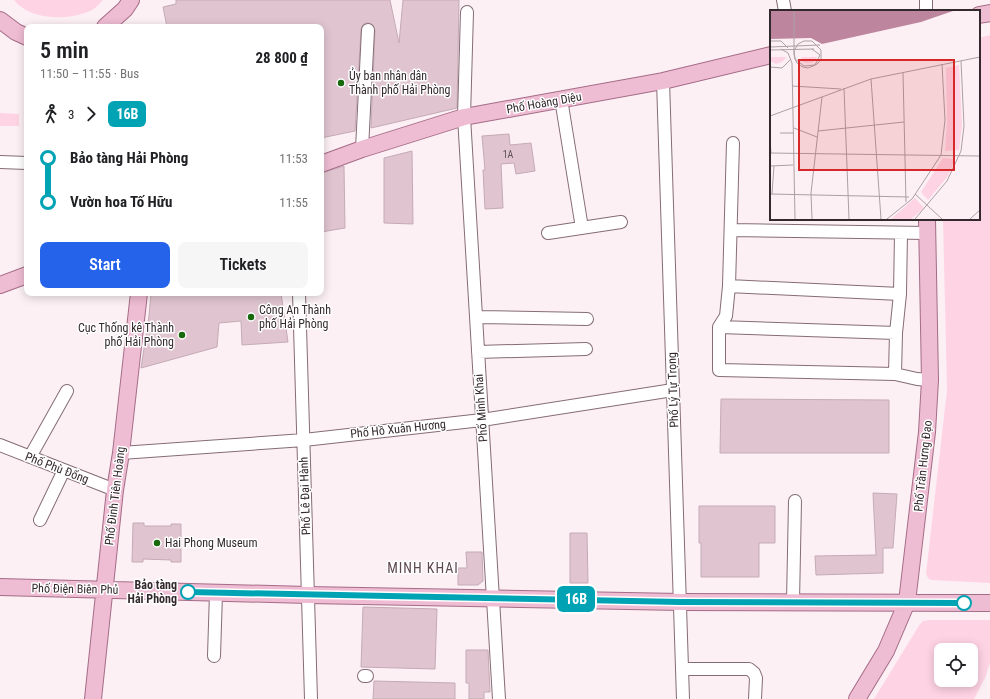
<!DOCTYPE html>
<meta charset="utf-8">
<style>
body{margin:0;font-family:"Roboto Condensed",sans-serif;background:#f6f6f6;color:#202124;height:100vh;display:flex;flex-direction:column;font-size:15px;white-space:nowrap}
*{box-sizing:border-box;margin:0}
p{font-size:13px;color:#757577}
.icon{flex:none;width:22px;height:22px;fill:none;stroke:currentColor;stroke-width:2;stroke-linecap:round;stroke-linejoin:round}
.map{position:relative;flex:1;overflow:hidden}
.panel{position:absolute;left:24px;top:24px;width:300px;height:272px;display:flex;flex-direction:column;background:#fff;border-radius:8px;box-shadow:0 2px 10px #0003}
.panel>*{flex:none}
.badge{padding:0 8px;border-radius:6px;font-size:14px;line-height:26px}
.fabs{position:absolute;left:934px;top:643px;display:grid;gap:8px}
.fabs a{display:grid;place-items:center;width:44px;height:44px;border-radius:8px;background:#fff;box-shadow:0 2px 10px #0003;font-size:20px}
.map>.badge{position:absolute;translate:-50% -50%;box-shadow:0 0 0 2px #fff}
.legs{display:flex;align-items:center;gap:6px;height:44px;padding:0 16px;font-size:13px}
.legs p{margin-inline-start:auto}
.headline{display:flex;align-items:center;justify-content:space-between;height:68px;padding:0 16px}
h1{font-size:22px;font-weight:600;line-height:30px}
.primary-button{display:flex;gap:8px;margin-top:auto;padding:8px 16px}
.primary-button a{flex:1;height:46px;border-radius:8px;background:#2563eb;color:#fff;font-size:16px;font-weight:600;line-height:46px;text-align:center}
.primary-button a+a{background:#f6f6f6;color:#202124}
ul{padding:0 16px;list-style:none}
li{display:flex;align-items:center;gap:14px;height:44px;font-size:15px}
li i{display:grid;place-items:center;width:6px;height:100%;margin:0 5px;background:currentColor}
li i::after{content:'';width:10px;height:10px;margin:-5px;border:3px solid;border-radius:50%;background:#fff}
li p{margin-inline-start:auto}
li:first-child i{background:linear-gradient(#0000 50%,currentColor 0)}
li:last-child i{background:linear-gradient(currentColor 50%,#0000 0)}
.map>svg:first-child{display:block}
.green{fill:#fed3e4;fill-rule:evenodd}
.building{fill:#e0c5d0;stroke:#c5aab5}
.lines{fill:none;stroke-linecap:round;stroke-linejoin:round}
.minor-casing{stroke:#856c76;stroke-width:14}
.major-casing{stroke:#a56c86;stroke-width:18}
.minor{stroke:#fff;stroke-width:12}
.major{stroke:#eebcd3;stroke-width:16}
.line-1-casing{stroke:#fff;stroke-width:9}
.line-1{stroke:#00a3b4;stroke-width:6}
.poi-dot{fill:#17690b;stroke:#fff;stroke-width:1.5}
.stop-1-dot{fill:#fff;stroke:#00a3b4;stroke-width:2}
.labels{text-anchor:middle;stroke-width:3;stroke-linejoin:round;paint-order:stroke}
.number-label{font-size:10px;fill:#5e5056}
.poi-label{font-size:12px;fill:#33292d;stroke:#fff;text-anchor:start}
.street-label{font-size:12px;fill:#33292d;stroke:#fff}
.stop-label{font-size:12px;font-weight:bold;fill:#33292d;stroke:#fff;text-anchor:end}
.quarter-label{font-size:14px;letter-spacing:1px;fill:#5d4750;stroke:#fff}
.inset-road{fill:none;stroke:#aca0a5;stroke-width:1}
.view{fill:#d62828;fill-opacity:0.15;stroke:#d62828;stroke-width:2}
.inset-edge{fill:none;stroke:#33292d;stroke-width:2}
</style>
<div class="map">
<svg width="990" height="699" viewBox="0 0 990 699">
<rect width="100%" height="100%" fill="#fcf0f5"/>
<!-- green -->
<path class="green" d="M 14,0 L 103,0 C 100,3 96,8 92,10 C 70,21 30,21 14,0 Z
M 990,35 L 990,583 L 931,580 L 928,578 L 926,574 L 947,390 L 943,219 L 979,219 L 979,38 Z
M 0,113 L 19,114 L 19,126 L 0,126 Z
M 929,620 L 990,620 L 990,663 L 985,678 L 974,699 L 874,699 L 920,624 L 923,621 ZM 941,650 L 971,650 L 971,680 L 941,680 Z"/>
<!-- building -->
<path class="building" d="M 176,0 L 390,0 L 399,43 L 403,0 L 459,0 L 457,108 L 371,128 L 375,30 L 372,24 L 369,23 L 365,23 L 362,26 L 361,30 L 355,131 L 321,138 L 321,27 L 167,27 L 163,7 L 176,4 Z
M 509,134 L 510,145 L 531,143 L 535,171 L 516,174 L 514,163 L 501,164 L 503,208 L 485,209 L 483,170 L 485,170 L 482,136 Z
M 412,151 L 413,224 L 384,223 L 384,158 Z
M 344,166 L 345,228 L 321,232 L 321,173 Z
M 151,293 L 281,293 L 288,342 L 242,345 L 241,321 L 219,323 L 217,347 L 141,368 L 149,316 Z
M 721,399 L 889,400 L 889,453 L 720,453 Z
M 873,493 L 897,494 L 893,548 L 883,548 L 883,573 L 816,575 L 815,556 L 876,555 Z
M 699,506 L 775,506 L 775,543 L 759,543 L 759,577 L 701,577 L 701,543 L 699,543 Z
M 133,523 L 144,523 L 144,526 L 171,526 L 171,524 L 181,524 L 181,562 L 171,562 L 171,560 L 143,559 L 143,562 L 132,562 Z
M 570,533 L 587,533 L 588,583 L 570,583 Z
M 466,552 L 482,552 L 483,581 L 478,585 L 458,585 L 458,568 L 467,568 Z
M 363,607 L 437,609 L 435,669 L 361,667 Z
M 466,650 L 488,650 L 490,692 L 484,692 L 484,699 L 469,699 L 469,683 L 466,683 Z
M 374,681 L 455,683 L 455,699 L 373,699 Z"/>
<g class="lines">
<!-- minor casing -->
<g class="minor-casing">
<path id="minor" d="M 783,0 L 785,11
M 926,0 L 926,11
M 467,12 L 464,117 L 499,699
M 663,81 L 683,699
M 561,99 L 582,228
M 362,149 L 368,30
M 0,162 L 27,163
M 731,230 L 927,233
M 548,233 L 621,222
M 729,286 L 733,143
M 299,293 L 311,699
M 476,317 L 587,319
M 719,327 L 726,316 L 729,286 L 900,294
M 896,333 L 719,327 L 719,370 L 895,374 L 917,379 L 930,380
M 478,352 L 586,349
M 895,374 L 896,333 L 900,294 L 901,233
M 0,445 L 115,490
M 121,453 L 304,440 L 482,420 L 673,390
M 30,457 L 67,391
M 40,520 L 64,470
M 793,602 L 795,501
M 214,656 L 216,593
M 682,669 L 749,669 L 754,673 L 756,678 L 755,699
M 364,676 L 367,676"/>
</g>
<!-- major casing -->
<g class="major-casing">
<path id="major" d="M 979,15 L 990,13
M 0,20 L 16,32 L 27,37
M 105,27 L 125,9 L 131,0
M 321,164 L 362,149 L 464,117 L 663,81 L 771,55
M 0,285 L 27,275
M 0,587 L 308,595 L 680,602 L 990,603
M 93,699 L 115,490 L 121,453 L 139,293
M 857,699 L 886,651 L 907,602 L 927,432 L 930,380 L 927,219"/>
</g>
<!-- minor -->
<use href="#minor" class="minor"/>
<!-- major -->
<use href="#major" class="major"/>
</g>
<g class="lines">
<!-- line-1 casing -->
<g class="line-1-casing">
<path id="line-1" d="M 188,592 L 680,602 L 964,603"/>
</g>
<!-- line-1 -->
<use href="#line-1" class="line-1"/>
</g>
<!-- markers -->
<g class="poi-dot">
<circle cx="341" cy="83" r="4"/>
<circle cx="251" cy="317" r="4"/>
<circle cx="182" cy="335" r="4"/>
<circle cx="157" cy="543" r="4"/>
</g>
<g class="stop-1-dot">
<circle cx="188" cy="592" r="7"/>
<circle cx="964" cy="603" r="7"/>
</g>
<g class="labels">
<!-- number labels -->
<g class="number-label">
<text x="508" y="158">1A</text>
</g>
<!-- poi labels -->
<g class="poi-label">
<text x="349" y="80">Ủy ban nhân dân<tspan x="349" dy="14">Thành phố Hải Phòng</tspan></text>
<text x="259" y="314">Công An Thành<tspan x="259" dy="14">phố Hải Phòng</tspan></text>
<text x="174" y="332" text-anchor="end">Cục Thống kê Thành<tspan x="174" dy="14">phố Hải Phòng</tspan></text>
<text x="165" y="547">Hai Phong Museum</text>
</g>
<!-- street labels -->
<g class="street-label">
<text transform="translate(544 103) rotate(-10)" y="4">Phố Hoàng Diệu</text>
<text transform="translate(673 390) rotate(-92)" y="4">Phố Lý Tự Trọng</text>
<text transform="translate(481 408) rotate(-94)" y="4">Phố Minh Khai</text>
<text transform="translate(398 429) rotate(-6)" y="4">Phố Hồ Xuân Hương</text>
<text transform="translate(923 466) rotate(-84)" y="4">Phố Trần Hưng Đạo</text>
<text transform="translate(57 468) rotate(21)" y="4">Phố Phù Đổng</text>
<text transform="translate(115 496) rotate(-83)" y="4">Phố Đinh Tiên Hoàng</text>
<text transform="translate(305 496) rotate(-92)" y="4">Phố Lê Đại Hành</text>
<text transform="translate(75 589) rotate(1)" y="4">Phố Điện Biên Phủ</text>
</g>
<!-- stop labels -->
<g class="stop-label">
<text x="177" y="589">Bảo tàng<tspan x="177" dy="14">Hải Phòng</tspan></text>
</g>
<!-- quarter labels -->
<g class="quarter-label">
<text x="423" y="573">MINH KHAI</text>
</g>
</g>
<!-- overview -->
<g transform="translate(770 10)">
<rect width="210" height="210" fill="#fcf0f5"/>
<path d="M 1,47 L 15,47 L 16,48 L 12,52 L 6,54 L 0,51 ZM 32,47 L 46,47 L 47,48 L 43,52 L 37,53 L 31,51 ZM 189,55 L 192,115 L 189,140 L 175,141 L 177,112 L 176,58 ZM 173,148 L 185,149 L 178,166 L 158,190 L 151,182 ZM 145,188 L 154,198 L 141,209 L 121,209 Z" fill="#fed3e4"/>
<path d="M 0,1 L 183,1 L 151,12 L 52,34 L 41,28 L 0,29 Z" fill="#be869e"/>
<path class="inset-road" d="M 24,1 L 24,44 L 25,49 L 27,53 L 31,56 L 33,57 L 38,58 L 43,56 L 47,54 L 49,52 L 51,49 L 51,40 L 42,31 L 34,31 L 28,34 L 24,41 L 25,49 L 34,56 L 45,55 L 50,45 L 42,39M 0,31 L 11,31 L 18,38M 0,37 L 50,35M 11,39 L 18,43 L 22,53 L 25,209M 0,40 L 44,39M 0,57 L 12,58 L 21,49M 133,63 L 136,192M 101,69 L 111,209M 22,76 L 71,79M 74,78 L 79,209M 0,106 L 101,69 L 210,47M 24,118 L 47,127M 48,121 L 134,112M 10,123 L 24,123M 0,130 L 1,143M 0,143 L 210,146M 0,156 L 23,155M 0,184 L 139,187M 2,184 L 4,156M 145,184 L 172,209M 42,209 L 41,183 L 52,87M 117,209 L 142,189 L 171,145 L 175,110 L 172,54M 145,209 L 177,171 L 191,141 L 194,116 L 191,51M 200,209 L 210,200"/>
<path class="view" d="M 29,50 L 184,50 L 184,160 L 29,160 Z"/>
<rect width="210" height="210" class="inset-edge"/>
</g>
</svg>
<div class="fabs">
<a><svg class="icon" aria-label="locate" viewBox="0 0 24 24"><circle cx="12" cy="12" r="6"/><path d="M12 2v4M12 18v4M2 12h4M18 12h4"/></svg></a>
</div>
<b class="badge" style="left:576px;top:599px;background:#00a3b4;color:#fff">16B</b>
<section class="panel">
<div class="headline"><div><h1>5 min</h1><p>11:50 – 11:55 · Bus</p></div><b>28 800 ₫</b></div>
<div class="legs"><svg class="icon" aria-label="walk" viewBox="0 0 24 24"><circle cx="13" cy="4" r="2"/><path d="M13 8l-2 6 4 7M11 14l-3 7M7 12l3-4h3l4 4"/></svg>3<svg class="icon" aria-label="forward" viewBox="0 0 24 24"><path d="M9 5l7 7-7 7"/></svg><b class="badge" style="background:#00a3b4;color:#fff">16B</b></div>
<ul>
<li><i style="color:#00a3b4"></i><b>Bảo tàng Hải Phòng</b><p>11:53</p></li>
<li><i style="color:#00a3b4"></i><b>Vườn hoa Tố Hữu</b><p>11:55</p></li>
</ul>
<div class="primary-button"><a>Start</a><a>Tickets</a></div>
</section>
</div>
